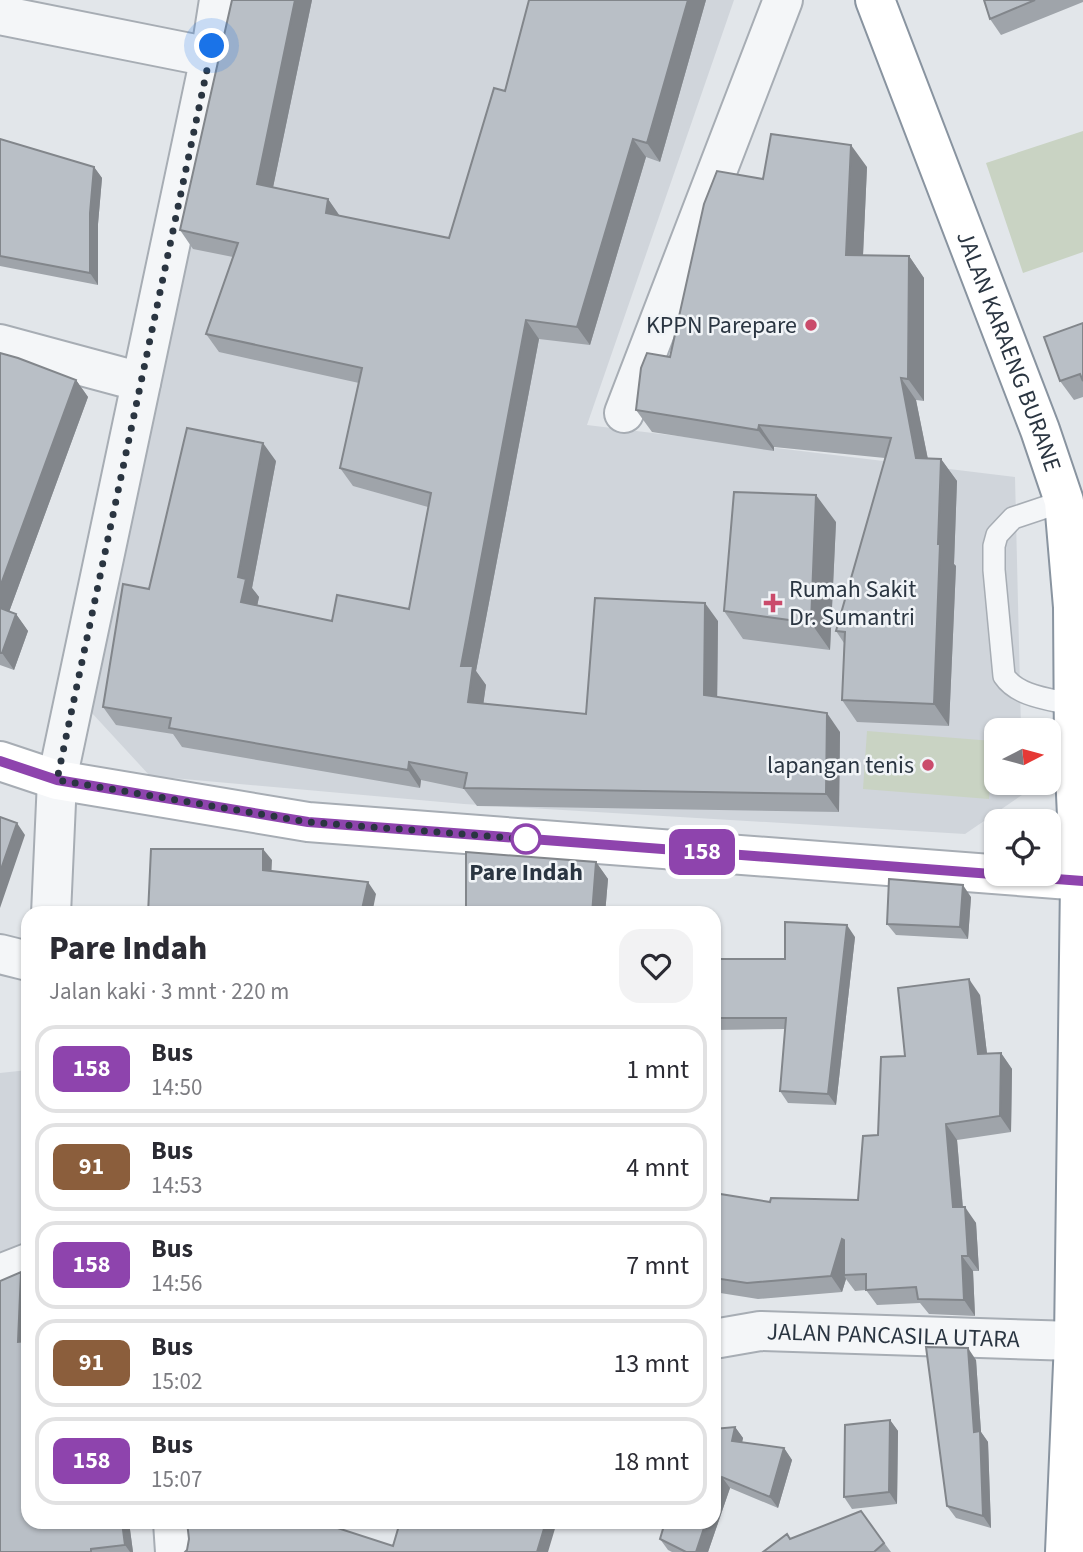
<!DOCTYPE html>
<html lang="id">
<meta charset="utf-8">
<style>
body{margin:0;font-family:"Source Sans 3",sans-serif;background:#f2f2f3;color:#2b2b33;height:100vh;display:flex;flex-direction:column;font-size:26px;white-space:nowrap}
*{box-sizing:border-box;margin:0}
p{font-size:23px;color:#7c7c81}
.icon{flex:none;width:38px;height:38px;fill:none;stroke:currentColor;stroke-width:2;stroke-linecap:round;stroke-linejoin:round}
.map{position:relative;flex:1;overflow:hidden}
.details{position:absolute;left:21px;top:906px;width:700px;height:623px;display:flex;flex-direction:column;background:#fff;border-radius:21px;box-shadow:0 2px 5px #0004}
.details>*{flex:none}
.badge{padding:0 14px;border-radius:10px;font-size:24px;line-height:46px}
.needle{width:46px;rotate:84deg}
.tools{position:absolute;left:984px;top:718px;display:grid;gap:14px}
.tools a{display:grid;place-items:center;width:77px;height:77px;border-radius:14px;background:#fff;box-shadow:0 2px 5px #0004;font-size:35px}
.you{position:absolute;width:35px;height:35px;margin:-18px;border:5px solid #fff;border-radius:50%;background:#1a73e8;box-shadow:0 0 0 10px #1a73e833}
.map>.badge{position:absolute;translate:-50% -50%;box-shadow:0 0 0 4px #fff}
.round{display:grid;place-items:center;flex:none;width:74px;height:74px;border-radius:21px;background:#f2f2f3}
.overview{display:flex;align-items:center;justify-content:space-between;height:119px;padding:0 28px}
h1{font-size:33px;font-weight:800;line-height:52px}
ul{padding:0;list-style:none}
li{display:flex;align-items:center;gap:21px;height:88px;margin:0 14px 10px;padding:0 14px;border:4px solid #e1e1e2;border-radius:21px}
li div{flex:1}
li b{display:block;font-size:26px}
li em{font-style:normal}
li .badge{min-width:77px;font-weight:700;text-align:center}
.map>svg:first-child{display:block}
.built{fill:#d0d5db}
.green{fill:#c9d3c3}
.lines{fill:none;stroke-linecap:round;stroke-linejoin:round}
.lane-casing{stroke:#a7adb4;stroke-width:24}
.street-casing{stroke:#a7adb4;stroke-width:42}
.secondary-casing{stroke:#a7adb4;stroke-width:42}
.highway-casing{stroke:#8994a0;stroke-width:42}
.lane{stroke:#f4f6f8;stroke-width:21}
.street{stroke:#f4f6f8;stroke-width:38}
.secondary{stroke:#fff;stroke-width:38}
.highway{stroke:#fff;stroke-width:38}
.wall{fill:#9fa4aa}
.shaded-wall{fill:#82868b}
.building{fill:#b9bfc6;stroke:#82868b;stroke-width:2}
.line-casing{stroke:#fff;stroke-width:16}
.line{stroke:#8e44ad;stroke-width:10}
.walk{stroke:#2a3541;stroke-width:7;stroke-dasharray:0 12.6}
.poi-dot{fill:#ca4b6b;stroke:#f1f4f7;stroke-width:2.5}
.stop-dot{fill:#fff;stroke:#8e44ad;stroke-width:3.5}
.labels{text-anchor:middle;stroke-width:5;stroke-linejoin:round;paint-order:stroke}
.poi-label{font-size:24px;fill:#2a3541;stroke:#f1f4f7;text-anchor:end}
.street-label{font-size:24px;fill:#2a3541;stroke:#f1f4f7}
.stop-label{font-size:24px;font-weight:bold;fill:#2a3541;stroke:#f1f4f7}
</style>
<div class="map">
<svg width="1083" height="1552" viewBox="0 0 1083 1552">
<rect width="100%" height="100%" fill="#e2e6ea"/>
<!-- built -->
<path class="built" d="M 231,0 L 734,0 L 587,425 L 1015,477 L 1021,730 L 996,730 L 996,782 L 1022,782 L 1022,795 L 965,834 L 464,804 L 150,776 L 91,712 Z
M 28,1070 L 28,1256 L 0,1266 L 0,1073 Z"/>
<!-- green -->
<path class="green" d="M 1083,131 L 1083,252 L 1023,273 L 986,163 Z
M 867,731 L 993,741 L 989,799 L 863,789 Z"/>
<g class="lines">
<!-- lane casing -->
<g class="lane-casing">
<path id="lane" d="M 1064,501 L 1013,518 L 997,535 L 994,546 L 994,570 L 1004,676 C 1018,697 1051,699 1074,705"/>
</g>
<!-- street casing -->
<g class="street-casing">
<g id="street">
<path d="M 0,15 L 210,57"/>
<path d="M 0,344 L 141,382"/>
<path d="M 624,413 L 783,0"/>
<path d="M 51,914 L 57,780 L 210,57 L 219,0"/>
<path d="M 0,954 L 28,961"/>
<path d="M 0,1274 L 28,1263"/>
<path id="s1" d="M 714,1339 L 760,1331 L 1074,1341"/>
<path d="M 173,1522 L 175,1552"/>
</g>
</g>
<!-- secondary casing -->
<g class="secondary-casing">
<path id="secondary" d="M 0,761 L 57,780 L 308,822 L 1083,881"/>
</g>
<!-- highway casing -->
<g class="highway-casing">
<g id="highway">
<path id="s2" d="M 875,0 L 1040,430 L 1064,501 L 1073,607 L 1074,751 L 1080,881 L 1074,1341 L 1065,1552"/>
</g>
</g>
<!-- lane -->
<use href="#lane" class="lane"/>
<!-- street -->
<use href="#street" class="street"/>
<!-- secondary -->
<use href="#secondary" class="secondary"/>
<!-- highway -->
<use href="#highway" class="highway"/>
</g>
<!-- wall -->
<path class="wall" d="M 232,0 L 312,0 L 273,187 L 328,199 L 340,216 L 449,238 L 505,91 L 529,0 L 706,0 L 660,162 L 646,157 L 590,345 L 539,339 L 476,671 L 486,685 L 483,704 L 586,714 L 718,621 L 717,697 L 840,732 L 839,812 L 477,806 L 464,789 L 421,780 L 420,788 L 182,747 L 173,734 L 116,725 L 103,707 L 149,589 L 276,461 L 252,588 L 259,597 L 257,606 L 332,621 L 409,609 L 428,507 L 353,486 L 340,468 L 359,383 L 219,352 L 206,334 L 233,257 L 193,249 L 180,230 Z
M 984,0 L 1083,0 L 1083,2 L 1001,35 L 990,19 Z
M 0,139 L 94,167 L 102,178 L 98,224 L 98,285 L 0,266 Z
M 867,167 L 863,255 L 909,256 L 924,278 L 924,401 L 916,400 L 928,459 L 941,459 L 957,481 L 954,564 L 956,566 L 949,726 L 857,722 L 842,700 L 844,643 L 836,631 L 885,458 L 774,447 L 774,451 L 652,432 L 636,410 L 670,357 L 763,179 Z
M 1083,323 L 1083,397 L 1074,400 L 1060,381 Z
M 0,353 L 76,380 L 88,397 L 9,612 L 16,614 L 28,631 L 14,670 L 0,665 Z
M 836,522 L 830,650 L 743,639 L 724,611 Z
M 596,862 L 608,879 L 605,914 L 470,914 L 466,907 Z
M 971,897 L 968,939 L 896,935 L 887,924 Z
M 855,937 L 836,1105 L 788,1103 L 780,1091 L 785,1029 L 714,1030 L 714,959 L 785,959 Z
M 980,995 L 987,1054 L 1001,1053 L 1012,1069 L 1011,1132 L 957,1140 L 963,1207 L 976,1223 L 979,1271 L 973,1271 L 975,1316 L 929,1314 L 920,1303 L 877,1305 L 866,1290 L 855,1291 L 846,1279 L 842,1292 L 758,1299 L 714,1292 L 714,1193 L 770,1202 L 858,1200 L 905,1056 Z
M 28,1282 L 28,1341 L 129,1522 L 133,1552 L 0,1552 Z
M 976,1360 L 981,1432 L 988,1442 L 991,1528 L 956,1518 L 947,1506 Z
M 890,1420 L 898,1431 L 897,1504 L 852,1509 L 844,1497 Z
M 735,1427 L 743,1438 L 742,1442 L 784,1448 L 792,1460 L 778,1508 L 730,1488 L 708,1552 L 672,1552 L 668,1550 L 660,1539 L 714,1429 Z
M 861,1511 L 891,1552 L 763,1552 L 790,1539 Z"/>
<!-- shaded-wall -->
<path class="shaded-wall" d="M 295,0 L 312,0 L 270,202 L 257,184 Z
M 688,0 L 706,0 L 660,162 L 647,143 Z
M 633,139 L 646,157 L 590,345 L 577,327 Z
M 851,145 L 867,167 L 862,277 L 846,255 Z
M 94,167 L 102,178 L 98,224 L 98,285 L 90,273 L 90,213 Z
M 328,199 L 341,218 L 326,213 Z
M 909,256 L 924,278 L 924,401 L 908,379 Z
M 526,320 L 539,339 L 476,671 L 486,685 L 481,721 L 468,702 L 461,666 Z
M 901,378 L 916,400 L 932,480 L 916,458 Z
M 76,380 L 88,397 L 5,623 L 0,616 L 0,587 Z
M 759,425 L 774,447 L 774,451 L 758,430 Z
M 263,443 L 276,461 L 252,588 L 259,597 L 254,621 L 241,602 L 238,577 Z
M 941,459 L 957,481 L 954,564 L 956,566 L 949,726 L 934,704 Z
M 816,495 L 836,522 L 830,650 L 811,623 Z
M 705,603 L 718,621 L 717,713 L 704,695 Z
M 16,614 L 28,631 L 14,670 L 2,653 Z
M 827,713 L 840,732 L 839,812 L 826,794 Z
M 409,762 L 421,780 L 420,788 L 408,770 Z
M 17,823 L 25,835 L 0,908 L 0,872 Z
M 263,849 L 272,860 L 271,882 L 263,870 Z
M 596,862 L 608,879 L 605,914 L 592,914 Z
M 368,882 L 376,894 L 372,914 L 361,914 Z
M 963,885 L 971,897 L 968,939 L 960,927 Z
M 847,925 L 855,937 L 836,1105 L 828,1094 Z
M 969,979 L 980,995 L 989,1070 L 978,1054 Z
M 1001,1053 L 1012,1069 L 1011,1132 L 1000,1116 Z
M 946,1124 L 957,1140 L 964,1222 L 953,1207 Z
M 965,1207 L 976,1223 L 979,1271 L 968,1256 Z
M 842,1239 L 853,1255 L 844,1275 L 846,1279 L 842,1292 L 831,1276 Z
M 962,1256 L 973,1271 L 975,1316 L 964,1300 Z
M 21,1272 L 28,1282 L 27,1355 L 18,1342 Z
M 968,1348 L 976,1360 L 981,1432 L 988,1442 L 991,1528 L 983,1516 L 974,1432 Z
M 890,1420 L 898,1431 L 897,1504 L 889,1492 Z
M 735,1427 L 743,1438 L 740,1452 L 732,1441 Z
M 784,1448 L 792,1460 L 778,1508 L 770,1497 Z
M 722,1477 L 730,1488 L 708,1552 L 696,1552 L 706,1522 L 714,1522 L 714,1501 Z
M 122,1522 L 129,1522 L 133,1552 L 130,1552 L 125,1545 Z
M 546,1522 L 557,1522 L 548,1552 L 537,1552 Z"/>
<!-- building -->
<path class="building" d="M 232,0 L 295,0 L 257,184 L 328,199 L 326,213 L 449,238 L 494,88 L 505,91 L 529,0 L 688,0 L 647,143 L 633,139 L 577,327 L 526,320 L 461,666 L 473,666 L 468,702 L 586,714 L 595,598 L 705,603 L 704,695 L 827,713 L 826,794 L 464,788 L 467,773 L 409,762 L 408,770 L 169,728 L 171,718 L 103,707 L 123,584 L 149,589 L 187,428 L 263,443 L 238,577 L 246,579 L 241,602 L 332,621 L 337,595 L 409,609 L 431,493 L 340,468 L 362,368 L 206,334 L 238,243 L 180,230 Z
M 984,0 L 1035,0 L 990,19 Z
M 771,134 L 851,145 L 846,255 L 909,256 L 908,379 L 901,378 L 916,458 L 941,459 L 938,544 L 940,544 L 934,704 L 842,700 L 845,632 L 836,631 L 891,438 L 759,425 L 758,430 L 636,410 L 641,368 L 647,353 L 670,357 L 704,204 L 717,171 L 763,179 Z
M 0,139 L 94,167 L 90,213 L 90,273 L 0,256 Z
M 1083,323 L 1083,381 L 1080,374 L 1060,381 L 1044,337 Z
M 0,353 L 18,358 L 76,380 L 0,587 Z
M 734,492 L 816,495 L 811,623 L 724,611 Z
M 0,608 L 16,614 L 2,653 L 0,653 Z
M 0,817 L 17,823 L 0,872 Z
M 151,849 L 263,849 L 263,870 L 368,882 L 361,914 L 148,914 Z
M 466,852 L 596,862 L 592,914 L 516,914 L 466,907 Z
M 889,879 L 963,885 L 960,927 L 887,924 Z
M 624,912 L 670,914 L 624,914 Z
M 785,922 L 847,925 L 828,1094 L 780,1091 L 786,1018 L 714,1018 L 714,959 L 785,959 Z
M 969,979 L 978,1054 L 1001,1053 L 1000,1116 L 946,1124 L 953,1207 L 965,1207 L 968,1256 L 962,1256 L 964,1300 L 918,1299 L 916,1287 L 866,1290 L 866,1274 L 844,1275 L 844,1240 L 842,1239 L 831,1276 L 747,1283 L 714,1278 L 714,1193 L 770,1202 L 771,1198 L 858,1200 L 863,1136 L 878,1135 L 881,1057 L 905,1056 L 898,988 Z
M 21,1272 L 18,1342 L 28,1341 L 28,1522 L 122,1522 L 125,1545 L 91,1549 L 91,1552 L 0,1552 L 0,1281 Z
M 926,1347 L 968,1348 L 974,1432 L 980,1431 L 983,1516 L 947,1506 Z
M 890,1420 L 889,1492 L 844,1497 L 845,1425 Z
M 735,1427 L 732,1441 L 784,1448 L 770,1497 L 722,1477 L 714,1501 L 714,1429 Z
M 861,1511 L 884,1543 L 874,1552 L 763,1552 L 787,1534 L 790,1539 Z
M 187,1522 L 319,1522 L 393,1546 L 400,1522 L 546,1522 L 537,1552 L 185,1552 L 187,1550 L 189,1539 Z
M 665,1522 L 706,1522 L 696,1552 L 686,1552 L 660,1539 Z"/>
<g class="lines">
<!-- line casing -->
<g class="line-casing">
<path id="line" d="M 0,761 L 57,780 L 308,822 L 1083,881"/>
</g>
<!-- line -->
<use href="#line" class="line"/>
<!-- walk -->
<path class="walk" d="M 212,46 L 57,780 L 308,822 L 526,839"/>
</g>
<!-- markers -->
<g class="poi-dot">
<circle cx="811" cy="325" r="7"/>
<path d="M769.5 592.5h7v7h7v7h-7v7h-7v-7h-7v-7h7z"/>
<circle cx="928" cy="765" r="7"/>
</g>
<circle class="stop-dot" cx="526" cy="839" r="14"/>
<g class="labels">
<!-- poi labels -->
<g class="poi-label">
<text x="797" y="333">KPPN Parepare</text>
<text x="789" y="597" text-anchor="start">Rumah Sakit<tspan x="789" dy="28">Dr. Sumantri</tspan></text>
<text x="914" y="773">lapangan tenis</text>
</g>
<!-- street labels -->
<g class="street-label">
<text dy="8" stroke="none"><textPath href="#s2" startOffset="376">JALAN KARAENG BURANE</textPath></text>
<text dy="8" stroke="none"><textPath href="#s1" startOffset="180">JALAN PANCASILA UTARA</textPath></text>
</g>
<!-- stop labels -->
<g class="stop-label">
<text x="526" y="880">Pare Indah</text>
</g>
</g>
</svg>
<div class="tools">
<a><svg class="needle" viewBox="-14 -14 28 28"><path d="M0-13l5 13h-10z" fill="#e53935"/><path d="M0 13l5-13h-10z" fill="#7c7c81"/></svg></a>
<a><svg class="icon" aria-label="locate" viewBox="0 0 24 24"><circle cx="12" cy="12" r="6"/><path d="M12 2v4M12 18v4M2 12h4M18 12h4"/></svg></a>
</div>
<div class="you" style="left:212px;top:46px"></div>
<b class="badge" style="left:702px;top:852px;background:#8e44ad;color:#fff">158</b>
<section class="details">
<div class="overview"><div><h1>Pare Indah</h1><p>Jalan kaki · 3 mnt · 220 m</p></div><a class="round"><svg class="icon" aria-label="heart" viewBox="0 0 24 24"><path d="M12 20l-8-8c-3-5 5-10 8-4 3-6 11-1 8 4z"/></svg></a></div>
<ul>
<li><span class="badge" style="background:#8e44ad;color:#fff">158</span><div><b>Bus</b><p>14:50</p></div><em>1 mnt</em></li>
<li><span class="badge" style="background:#8b5e3c;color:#fff">91</span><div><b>Bus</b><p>14:53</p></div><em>4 mnt</em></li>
<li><span class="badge" style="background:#8e44ad;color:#fff">158</span><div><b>Bus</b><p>14:56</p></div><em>7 mnt</em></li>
<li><span class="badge" style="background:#8b5e3c;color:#fff">91</span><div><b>Bus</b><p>15:02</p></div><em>13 mnt</em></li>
<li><span class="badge" style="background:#8e44ad;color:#fff">158</span><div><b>Bus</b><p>15:07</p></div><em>18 mnt</em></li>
</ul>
</section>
</div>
